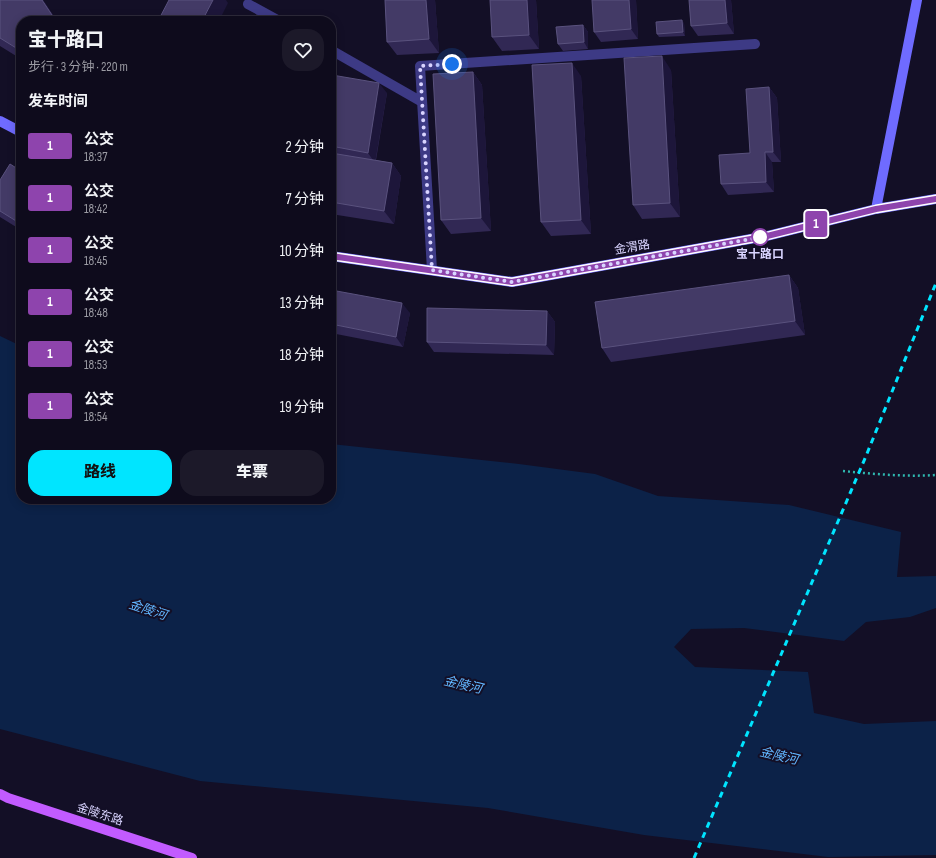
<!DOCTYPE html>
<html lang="zh">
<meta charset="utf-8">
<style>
body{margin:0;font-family:"Sofia Sans Condensed","Noto Sans SC",sans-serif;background:#1c1929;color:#f1f3f6;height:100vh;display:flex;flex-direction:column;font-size:15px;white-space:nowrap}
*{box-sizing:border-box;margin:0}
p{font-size:13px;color:#9b9ba3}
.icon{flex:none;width:22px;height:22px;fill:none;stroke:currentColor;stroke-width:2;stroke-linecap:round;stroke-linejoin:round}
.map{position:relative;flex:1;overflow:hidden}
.panel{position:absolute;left:16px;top:16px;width:320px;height:488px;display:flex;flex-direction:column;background:#0e0b1c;border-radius:16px;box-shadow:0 2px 10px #0003,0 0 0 1px #2e2b3b}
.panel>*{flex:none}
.badge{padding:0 8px;border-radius:3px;font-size:14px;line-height:26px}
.you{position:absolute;width:20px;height:20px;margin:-10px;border:3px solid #fff;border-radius:50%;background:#1a73e8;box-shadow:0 0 0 6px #1a73e833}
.map>.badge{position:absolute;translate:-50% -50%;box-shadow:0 0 0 2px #fff}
h2{padding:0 12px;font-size:15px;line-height:36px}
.round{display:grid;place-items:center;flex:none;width:42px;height:42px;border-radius:16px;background:#1c1929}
.head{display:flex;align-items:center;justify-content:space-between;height:68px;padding:0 12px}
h1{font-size:19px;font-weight:800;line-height:30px}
.cta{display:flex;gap:8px;margin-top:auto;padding:8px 12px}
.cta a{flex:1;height:46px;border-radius:16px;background:#00e5ff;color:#111;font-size:16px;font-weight:800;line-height:46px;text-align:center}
.cta a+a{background:#1c1929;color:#f1f3f6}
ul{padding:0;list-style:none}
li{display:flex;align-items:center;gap:12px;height:52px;padding:0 12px}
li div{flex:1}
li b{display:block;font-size:15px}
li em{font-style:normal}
li .badge{min-width:44px;font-weight:700;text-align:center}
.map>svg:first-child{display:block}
.water{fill:#0c2248}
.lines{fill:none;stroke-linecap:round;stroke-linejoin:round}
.path{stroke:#2fb8b0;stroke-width:2.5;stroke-dasharray:2 3;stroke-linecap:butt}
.street{stroke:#3d3a85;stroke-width:10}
.secondary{stroke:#6f6bff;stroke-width:10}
.primary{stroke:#c25bff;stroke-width:10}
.rail{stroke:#00e5ff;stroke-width:3;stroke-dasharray:6 5;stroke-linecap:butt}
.wall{fill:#312854}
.shaded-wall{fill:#1d163a}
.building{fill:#433a66;stroke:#5a527e}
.line-casing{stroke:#fff;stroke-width:9}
.line{stroke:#8e44ad;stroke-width:6}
.walk{stroke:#d9d4ff;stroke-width:4;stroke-dasharray:0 7.2}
.stop-dot{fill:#fff;stroke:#8e44ad;stroke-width:2}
.labels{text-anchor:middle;stroke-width:4;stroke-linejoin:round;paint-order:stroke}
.street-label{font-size:12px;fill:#d9d4ff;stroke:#130f26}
.stop-label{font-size:12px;font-weight:bold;fill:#d9d4ff;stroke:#130f26}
.water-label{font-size:13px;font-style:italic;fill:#62b6ff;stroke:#130f26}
</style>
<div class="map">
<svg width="936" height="858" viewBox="0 0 936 858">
<rect width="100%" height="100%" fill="#130f26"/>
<!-- water -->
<path class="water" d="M 0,336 L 21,346 L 21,499 L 331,499 L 331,444 L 519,464 L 595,474 L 658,496 L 789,505 L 901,532 L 897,577 L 936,576 L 936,608 L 910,617 L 866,622 L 844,641 L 744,628 L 691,629 L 674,647 L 695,667 L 808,672 L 814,713 L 864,724 L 936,721 L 936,855 L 828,857 L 644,835 L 488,808 L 200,781 L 0,729 Z"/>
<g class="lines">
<!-- path -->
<path class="path" d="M 843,471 C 874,474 905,477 936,475"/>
<!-- street -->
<path class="street" d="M 248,4 L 279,21
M 331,50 L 422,102
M 432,270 L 420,66 L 755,44"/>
<!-- secondary -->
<path class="secondary" d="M 0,121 L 21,132
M 876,209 L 917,0
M 331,256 L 512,282 L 767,236 L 876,209 L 936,199"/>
<!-- primary -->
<path class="primary" d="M 0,794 L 8,798 L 192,858"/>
<!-- rail -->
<path class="rail" d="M 694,858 L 866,456 L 936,283"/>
</g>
<!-- wall -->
<path class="wall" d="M 0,0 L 43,0 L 57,21 L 21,21 L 21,59 L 0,46 Z
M 385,0 L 435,0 L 439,53 L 397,55 L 387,42 Z
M 490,0 L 536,0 L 539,49 L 502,51 L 492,37 Z
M 636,0 L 638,39 L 601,42 L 594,32 Z
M 689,0 L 731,0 L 734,34 L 698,36 L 691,26 Z
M 684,23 L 685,36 L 659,37 L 657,34 Z
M 583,25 L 588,32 L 588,49 L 563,51 L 558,44 Z
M 671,70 L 680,217 L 642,219 L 633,205 Z
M 473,72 L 482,85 L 491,231 L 451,234 L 441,220 Z
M 581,76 L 591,234 L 551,236 L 541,222 Z
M 331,81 L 387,93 L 376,160 L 392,163 L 401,176 L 394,224 L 331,214 Z
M 769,87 L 777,98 L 781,162 L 772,162 L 774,192 L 728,195 L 721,184 L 750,153 Z
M 21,171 L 21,230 L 0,217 L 0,180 Z
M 789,275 L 798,288 L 805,335 L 611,362 L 602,348 Z
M 331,290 L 410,313 L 403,347 L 331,333 Z
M 547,311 L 555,322 L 554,355 L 434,352 L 427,342 Z"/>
<!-- shaded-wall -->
<path class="shaded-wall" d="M 42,0 L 43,0 L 57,21 L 56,21 Z
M 213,0 L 226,0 L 228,3 L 219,21 L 202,21 Z
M 426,0 L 435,0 L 439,53 L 429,39 Z
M 527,0 L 536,0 L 539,49 L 529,35 Z
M 629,0 L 636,0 L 638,39 L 631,29 Z
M 725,0 L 731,0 L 734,34 L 727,23 Z
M 682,20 L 684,23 L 685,36 L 683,32 Z
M 583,25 L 588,32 L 588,49 L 584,42 Z
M 662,56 L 671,70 L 680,217 L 670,203 Z
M 572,63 L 581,76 L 591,234 L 581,220 Z
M 473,72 L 482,85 L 491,231 L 481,218 Z
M 379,83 L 387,93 L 375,163 L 368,153 Z
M 769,87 L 777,98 L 781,162 L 773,152 Z
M 765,152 L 772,162 L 774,192 L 766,182 Z
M 392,163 L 401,176 L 394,224 L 384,211 Z
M 789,275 L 798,288 L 805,335 L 795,321 Z
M 402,303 L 410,313 L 403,347 L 396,337 Z
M 547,311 L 555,322 L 554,355 L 546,345 Z"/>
<!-- building -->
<path class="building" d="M 0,0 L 42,0 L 56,21 L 21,21 L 21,51 L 0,38 Z
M 169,0 L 213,0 L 202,21 L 158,21 Z
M 385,0 L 426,0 L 429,39 L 387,42 Z
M 490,0 L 527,0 L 529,35 L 492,37 Z
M 592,0 L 629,0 L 631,29 L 594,32 Z
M 689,0 L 725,0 L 727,23 L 691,26 Z
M 256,15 L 269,21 L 254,21 Z
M 682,20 L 683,32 L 657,34 L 656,22 Z
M 583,25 L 584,42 L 558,44 L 556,27 Z
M 662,56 L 670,203 L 633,205 L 624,58 Z
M 572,63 L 581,220 L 541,222 L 532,65 Z
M 473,72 L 481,218 L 441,220 L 433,74 Z
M 332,75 L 379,83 L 368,153 L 331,146 L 331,81 Z
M 769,87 L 773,152 L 765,152 L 766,182 L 721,184 L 719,155 L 750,153 L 746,89 Z
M 331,153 L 392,163 L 384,211 L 331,202 Z
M 10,164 L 21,171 L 21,224 L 0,211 L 0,180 Z
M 789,275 L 795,321 L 602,348 L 595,302 Z
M 331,290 L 402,303 L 396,337 L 331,324 Z
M 427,308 L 547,311 L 546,345 L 427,342 Z"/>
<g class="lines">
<!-- line casing -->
<g class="line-casing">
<path id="line" d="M 331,256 L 512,282 L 767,236 L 876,209 L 936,199"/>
</g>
<!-- line -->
<use href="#line" class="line"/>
<!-- walk -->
<path class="walk" d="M 452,64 L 420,66 L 432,270 L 512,282 L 767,236 L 760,237"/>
</g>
<!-- markers -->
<circle class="stop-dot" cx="760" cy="237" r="8"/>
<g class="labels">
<!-- street labels -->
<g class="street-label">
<text transform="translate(632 247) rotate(-10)" y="4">金渭路</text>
<text transform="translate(100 814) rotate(18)" y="4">金陵东路</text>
</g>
<!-- stop labels -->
<g class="stop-label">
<text x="760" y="258">宝十路口</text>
</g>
<!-- water labels -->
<g class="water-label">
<text transform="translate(148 609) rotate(18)" y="5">金陵河</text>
<text transform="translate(463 684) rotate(13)" y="5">金陵河</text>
<text transform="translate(779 755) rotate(13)" y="5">金陵河</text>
</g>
</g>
</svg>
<div class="you" style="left:452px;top:64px"></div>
<b class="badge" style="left:816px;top:224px;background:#8e44ad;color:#fff">1</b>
<section class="panel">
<div class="head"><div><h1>宝十路口</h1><p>步行 · 3 分钟 · 220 m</p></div><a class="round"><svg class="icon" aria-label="heart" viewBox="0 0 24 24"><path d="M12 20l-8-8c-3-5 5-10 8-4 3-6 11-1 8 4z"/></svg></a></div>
<h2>发车时间</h2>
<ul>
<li><span class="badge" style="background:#8e44ad;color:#fff">1</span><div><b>公交</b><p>18:37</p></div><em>2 分钟</em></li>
<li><span class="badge" style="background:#8e44ad;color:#fff">1</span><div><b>公交</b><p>18:42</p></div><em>7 分钟</em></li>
<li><span class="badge" style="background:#8e44ad;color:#fff">1</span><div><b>公交</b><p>18:45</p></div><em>10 分钟</em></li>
<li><span class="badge" style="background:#8e44ad;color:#fff">1</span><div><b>公交</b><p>18:48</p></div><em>13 分钟</em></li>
<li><span class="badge" style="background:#8e44ad;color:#fff">1</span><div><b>公交</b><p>18:53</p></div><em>18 分钟</em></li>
<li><span class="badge" style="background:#8e44ad;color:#fff">1</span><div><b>公交</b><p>18:54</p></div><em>19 分钟</em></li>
</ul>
<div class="cta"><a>路线</a><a>车票</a></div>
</section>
</div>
